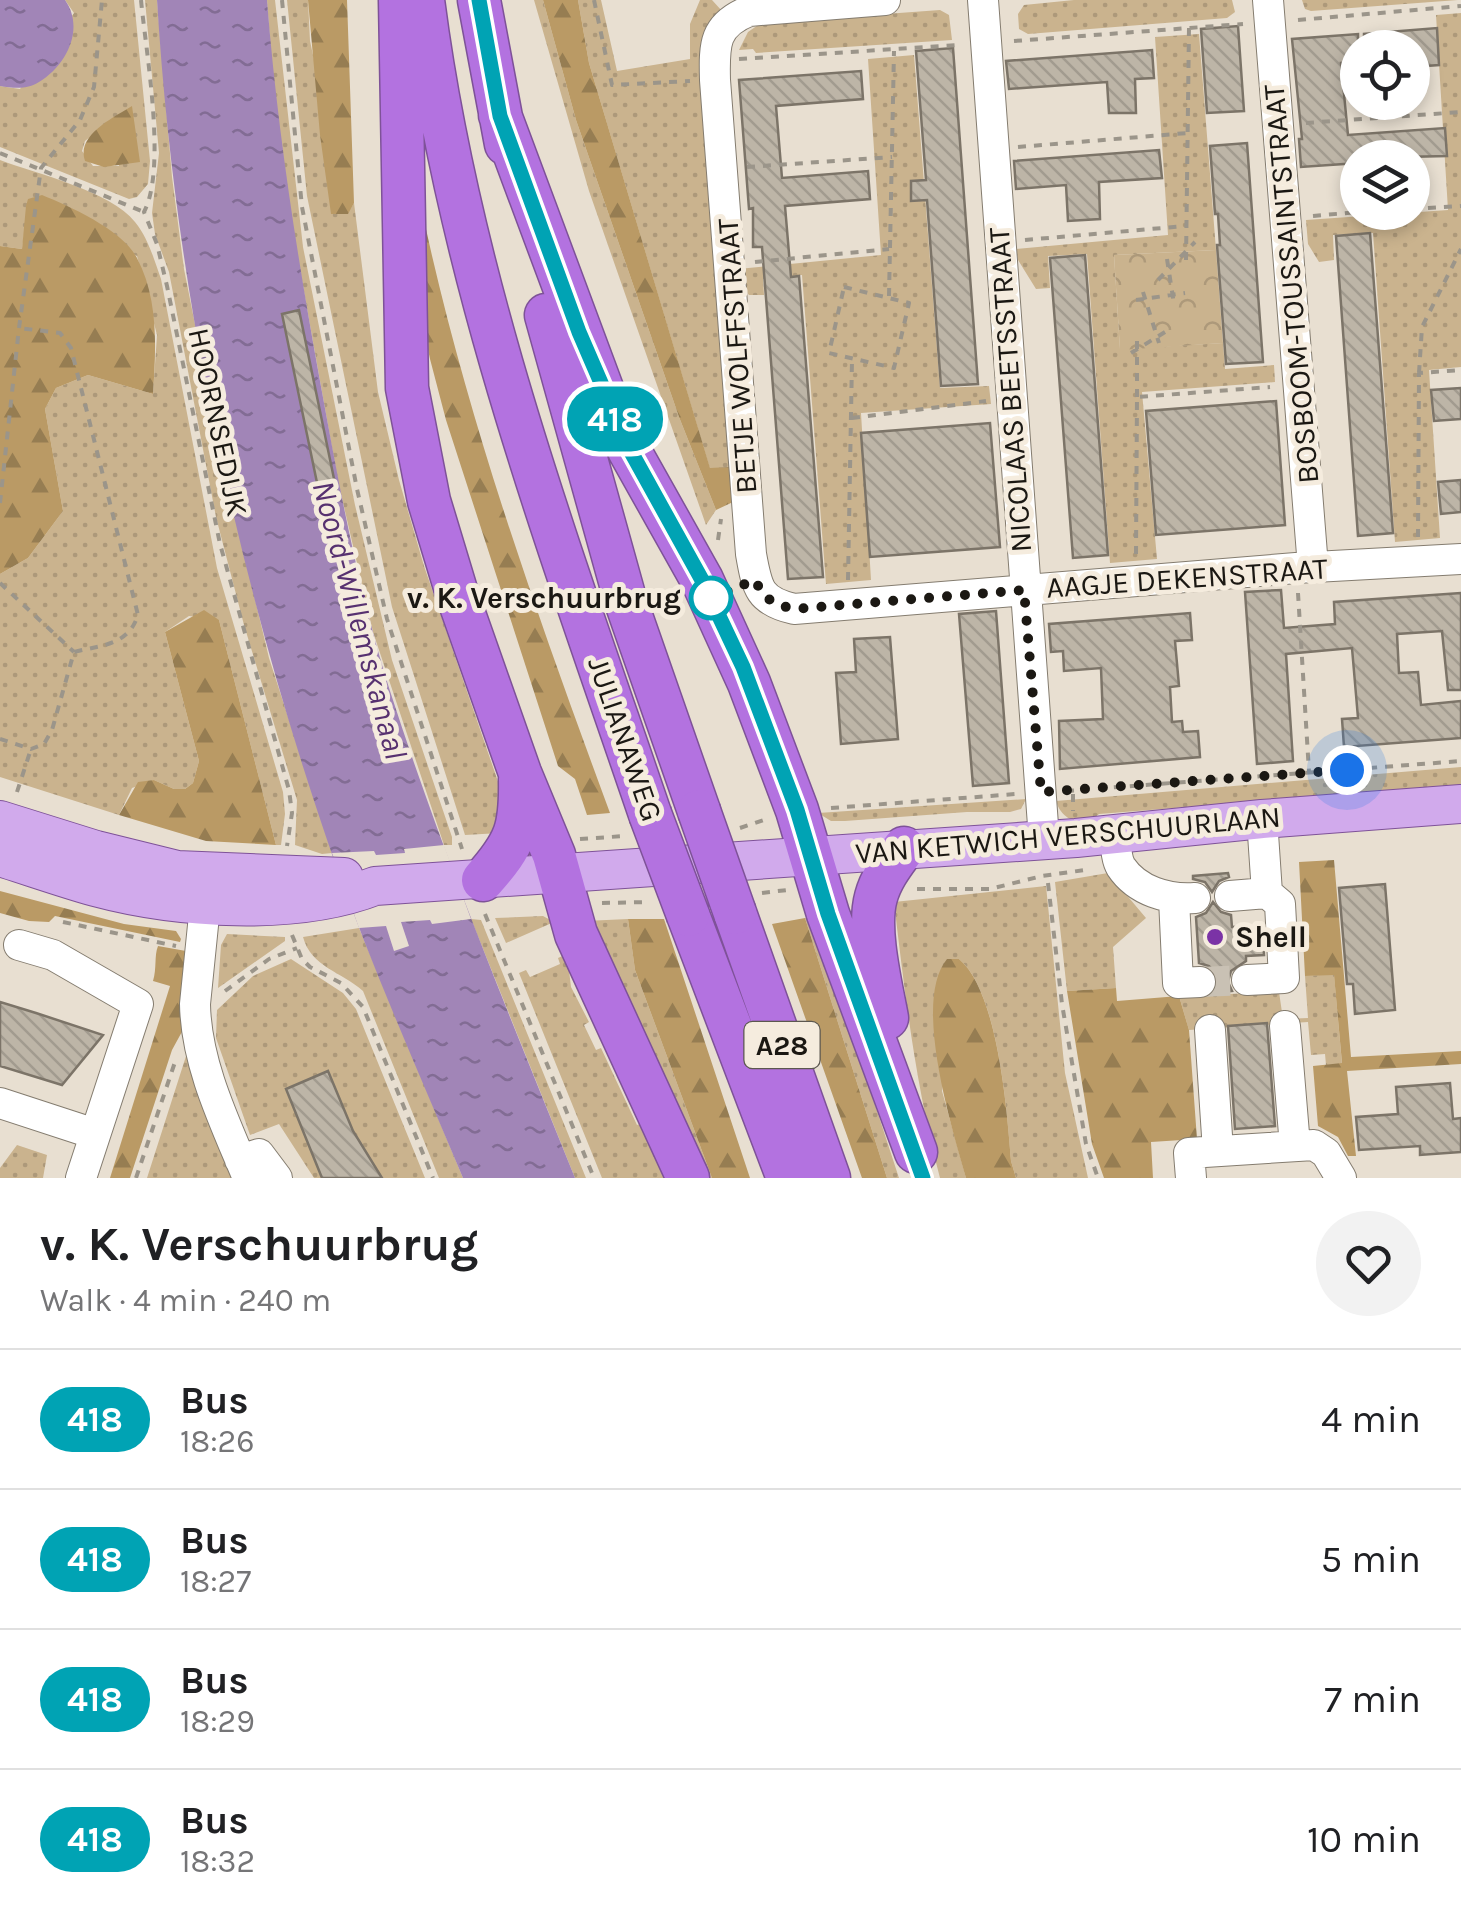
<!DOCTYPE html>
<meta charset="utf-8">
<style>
body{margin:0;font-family:Karla,sans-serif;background:#f2f2f2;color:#202124;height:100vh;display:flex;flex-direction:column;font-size:38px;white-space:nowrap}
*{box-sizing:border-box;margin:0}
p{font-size:32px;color:#757577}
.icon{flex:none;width:55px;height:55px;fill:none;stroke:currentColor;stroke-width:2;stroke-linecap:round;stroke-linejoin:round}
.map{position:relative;height:1178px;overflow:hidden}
.side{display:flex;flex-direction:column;background:#fff;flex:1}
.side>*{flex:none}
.badge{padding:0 20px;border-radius:32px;font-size:35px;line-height:65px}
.controls{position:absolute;left:1340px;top:30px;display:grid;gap:20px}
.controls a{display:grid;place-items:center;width:90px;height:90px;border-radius:50%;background:#fff;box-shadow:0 5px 15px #0003;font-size:50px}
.you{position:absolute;width:50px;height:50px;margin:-25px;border:8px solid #fff;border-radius:50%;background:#1a73e8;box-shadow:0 0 0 15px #1a73e833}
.map>.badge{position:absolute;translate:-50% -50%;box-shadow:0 0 0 5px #fff}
.round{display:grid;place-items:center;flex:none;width:105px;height:105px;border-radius:52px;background:#f2f2f2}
.head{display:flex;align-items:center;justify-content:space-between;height:170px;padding:0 40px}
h1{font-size:48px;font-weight:700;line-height:75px}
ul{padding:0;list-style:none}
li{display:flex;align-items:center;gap:30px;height:140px;padding:0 40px;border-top:2px solid #e0e0e0}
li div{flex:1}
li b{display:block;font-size:38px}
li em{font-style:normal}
li .badge{min-width:110px;font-weight:700;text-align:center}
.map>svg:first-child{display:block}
.grass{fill:url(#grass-dots);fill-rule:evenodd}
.forest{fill:url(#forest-firs)}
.park{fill:url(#park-crowns)}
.water{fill:url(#water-ripples)}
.pier{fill:#e8dfd1}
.building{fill:url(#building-back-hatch);stroke:#7c7468;stroke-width:2.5}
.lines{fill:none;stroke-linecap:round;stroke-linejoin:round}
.minor-tunnel{stroke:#c9c1b4;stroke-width:30;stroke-dasharray:30 15;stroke-linecap:butt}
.minor-casing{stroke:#847c6f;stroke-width:32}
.major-casing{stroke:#7e5298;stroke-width:40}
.highway-casing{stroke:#7e5298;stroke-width:45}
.path{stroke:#9b958a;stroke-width:4;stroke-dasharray:8 8;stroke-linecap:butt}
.minor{stroke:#fff;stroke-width:30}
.major{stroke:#d1aaec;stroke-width:38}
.highway{stroke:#b372e0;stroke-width:42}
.highway-bridge-casing{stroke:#7e5298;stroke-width:45;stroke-linecap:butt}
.highway-bridge{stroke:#b372e0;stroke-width:42}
.line-casing{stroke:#fff;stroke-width:22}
.line{stroke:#00a3b4;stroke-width:15}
.walk{stroke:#1b1813;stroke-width:10;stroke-dasharray:0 18}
.stop-dot{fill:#fff;stroke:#00a3b4;stroke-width:5}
.poi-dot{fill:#7b33a6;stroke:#f5ecde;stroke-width:4}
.labels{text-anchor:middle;stroke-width:10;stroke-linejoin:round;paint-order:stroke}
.shield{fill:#f5ecde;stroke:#5c5850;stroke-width:2.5}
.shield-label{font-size:28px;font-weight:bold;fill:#1b1813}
.street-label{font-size:30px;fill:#1b1813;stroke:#f5ecde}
.stop-label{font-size:30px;font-weight:bold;fill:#1b1813;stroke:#f5ecde;text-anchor:end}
.poi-label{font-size:30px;font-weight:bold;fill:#1b1813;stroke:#f5ecde;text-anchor:start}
.water-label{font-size:32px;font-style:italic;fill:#573170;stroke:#f5ecde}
</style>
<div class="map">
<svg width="1461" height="1178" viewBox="0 0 1461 1178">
<defs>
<pattern id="grass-dots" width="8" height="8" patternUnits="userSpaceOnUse" patternTransform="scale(2.5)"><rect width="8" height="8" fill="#cab38e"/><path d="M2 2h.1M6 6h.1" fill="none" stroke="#ad997a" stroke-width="1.8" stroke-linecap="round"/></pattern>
<pattern id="forest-firs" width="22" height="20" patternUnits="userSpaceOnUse" patternTransform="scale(2.5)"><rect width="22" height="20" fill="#ba9a65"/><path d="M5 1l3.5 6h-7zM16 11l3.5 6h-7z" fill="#967d52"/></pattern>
<pattern id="park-crowns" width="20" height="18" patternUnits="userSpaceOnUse" patternTransform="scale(2.5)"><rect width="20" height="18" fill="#cab38e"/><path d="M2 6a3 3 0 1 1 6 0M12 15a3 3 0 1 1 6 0" fill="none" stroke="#ad997a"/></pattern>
<pattern id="water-ripples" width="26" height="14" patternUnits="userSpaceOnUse" patternTransform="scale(2.5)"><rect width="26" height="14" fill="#a185b7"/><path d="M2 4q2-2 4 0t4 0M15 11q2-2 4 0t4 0" fill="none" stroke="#826c94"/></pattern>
<pattern id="building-back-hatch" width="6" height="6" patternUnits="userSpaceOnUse" patternTransform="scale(2.5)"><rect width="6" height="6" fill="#bdb5a7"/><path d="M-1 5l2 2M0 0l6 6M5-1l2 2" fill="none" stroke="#a29b8f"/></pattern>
</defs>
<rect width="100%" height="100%" fill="#e8dfd1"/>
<!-- grass -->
<path class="grass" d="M 65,0 L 134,0 L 150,161 L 148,184 L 137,197 L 129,199 L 0,147 L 0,86 L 20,89 L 74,13 ZM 112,119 L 119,166 L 93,166 L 82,151 L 85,141 Z
M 145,0 L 157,0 L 172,177 L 184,269 L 222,460 L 269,658 L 332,853 L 322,854 L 295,845 L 297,800 L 244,625 L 216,517 L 169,272 L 155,234 L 152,213 L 159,153 Z
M 267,0 L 275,0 L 303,247 L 355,505 L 392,660 L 452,837 L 452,845 L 444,845 L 373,632 L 338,481 L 294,236 L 273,83 Z
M 287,0 L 308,0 L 310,41 L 347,214 L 354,203 L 378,392 L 399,480 L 424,566 L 505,802 L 500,833 L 465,835 L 392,607 L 307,196 Z
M 534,0 L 543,0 L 576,120 L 679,417 L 716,510 L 706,525 L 589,191 Z
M 578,0 L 601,0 L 617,71 L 690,59 L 690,24 L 700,0 L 712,0 L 722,11 L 720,270 L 729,467 L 710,469 L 589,63 Z
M 1074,0 L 1232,0 L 1235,12 L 1227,18 L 1028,34 L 1019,29 L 1018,14 L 1024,5 Z
M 1302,0 L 1458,0 L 1311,11 L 1305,9 Z
M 940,10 L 949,15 L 952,40 L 756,53 L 753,49 L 739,50 L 748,32 L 761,23 Z
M 1461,13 L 1461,367 L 1429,370 L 1440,538 L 1395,542 L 1373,233 L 1333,235 L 1334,260 L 1319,262 L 1308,244 L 1306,220 L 1448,210 L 1436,15 Z
M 1199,34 L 1216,250 L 1114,255 L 1120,349 L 1223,343 L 1225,369 L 1274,365 L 1275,382 L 1142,392 L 1157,559 L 1110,563 L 1087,254 L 1048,256 L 1050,288 L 1036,289 L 1018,260 L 1016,249 L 1168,235 L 1155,37 Z
M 914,55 L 940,388 L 989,386 L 991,404 L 861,413 L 871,580 L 826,584 L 802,275 L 763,279 L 764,295 L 749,295 L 740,285 L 738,269 L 881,255 L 868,59 Z
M 0,160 C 37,174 111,191 135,222 C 148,238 154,259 161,279 L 217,568 L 283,792 L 285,814 L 281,845 L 276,845 L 219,620 L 189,616 L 165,632 L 199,761 L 193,783 L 185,789 L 174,789 L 154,780 L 132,788 L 119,815 L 0,777 L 0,574 L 28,558 L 63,511 L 45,409 L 56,388 L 88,375 L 153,394 L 157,335 L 137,256 L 29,199 L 22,249 L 0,246 Z
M 1461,767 L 1461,785 L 1099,814 L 1088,823 C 1072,822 1061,817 1056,801 Z
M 1026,799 L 1021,809 L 1010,812 L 967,812 L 845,821 L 831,821 L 818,813 Z
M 1108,873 L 1146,918 L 1113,947 L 1116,988 L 1067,991 L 1055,882 Z
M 1046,886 L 1065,1073 L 1088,1178 L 1016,1178 L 1011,1161 C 1007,1110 998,991 959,959 L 942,1091 L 966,1178 L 940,1178 C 916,1087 905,996 894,902 Z
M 543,916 L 554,922 L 506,943 L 495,918 Z
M 805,918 L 814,918 L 899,1178 L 887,1178 Z
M 471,919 L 481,920 L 586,1178 L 575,1178 Z
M 628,919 L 635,970 L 712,1178 L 699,1178 L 585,921 Z
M 359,928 L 463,1178 L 439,1178 L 363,991 C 342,972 311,967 303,937 Z
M 227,934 L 285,937 L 285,941 L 218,988 L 221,945 Z
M 567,954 L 571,987 L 589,1022 L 584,1025 L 596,1050 L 601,1048 L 637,1125 L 643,1123 L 679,1178 L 602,1178 L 519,973 L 526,970 L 530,977 L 560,964 L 558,958 Z
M 291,959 L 343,993 L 356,1009 L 425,1178 L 382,1178 L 353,1131 L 322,1178 L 314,1178 L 279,1124 L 250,1135 L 216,1038 L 217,1010 L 253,976 Z
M 1334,974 L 1342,1064 L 1326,1065 L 1325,1054 L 1311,1055 L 1308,1022 L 1189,1030 L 1179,996 L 1279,992 L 1283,1019 L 1308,1018 L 1305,976 Z
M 187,1053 L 235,1178 L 147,1178 Z
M 17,1145 L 47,1155 L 43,1178 L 0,1178 L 0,1168 Z"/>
<!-- forest -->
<path class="forest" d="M 308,0 L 347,0 L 354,203 L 348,214 L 331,214 L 320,135 Z
M 543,0 L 578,0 L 589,63 L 710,468 L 729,467 L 733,502 L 716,510 L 679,417 L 576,120 Z
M 132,106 L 140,162 L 104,167 L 85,161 C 76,135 113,118 132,106 Z
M 416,182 C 460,401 533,604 610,813 L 587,815 L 575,779 L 558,766 L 446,420 L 430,359 L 415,288 Z
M 42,195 C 69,206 123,230 137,258 C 159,300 156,349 153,394 L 88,375 L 56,388 L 45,409 L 63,511 L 28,558 L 0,574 L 0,246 L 22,249 L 26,206 L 28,199 Z
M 204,610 L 219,620 L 276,845 L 206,841 L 119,815 L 138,782 L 154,780 L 174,789 L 185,789 L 193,783 L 199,761 L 165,632 Z
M 1334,860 L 1351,1057 L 1461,1051 L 1461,1064 L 1347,1071 L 1356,1156 L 1348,1156 L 1338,1137 L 1318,1126 L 1313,1066 L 1342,1063 L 1334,975 L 1305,976 L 1299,862 Z
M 0,891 L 124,924 L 176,931 L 181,939 L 180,942 L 55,916 L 49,922 L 29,921 L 0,913 Z
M 805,918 L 887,1178 L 862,1178 L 772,924 Z
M 628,919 L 664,919 L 750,1178 L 712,1178 L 635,970 Z
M 158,946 L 186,951 L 184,1028 L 172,1050 L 130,1178 L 110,1178 L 170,986 L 153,981 C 157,968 154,956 158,946 Z
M 947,959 L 959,959 C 998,991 1007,1111 1011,1161 L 1016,1178 L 966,1178 C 952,1128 912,1001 947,959 Z
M 1116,988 L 1117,1001 L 1179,996 L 1189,1030 L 1197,1139 L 1151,1142 L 1153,1178 L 1104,1178 L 1092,1144 L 1067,991 Z"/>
<!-- park -->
<path class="park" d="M 1216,250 L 1223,343 L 1120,350 L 1114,255 Z"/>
<!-- water -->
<path class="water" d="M 0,0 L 65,0 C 85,28 67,65 39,82 C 27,90 13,88 0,86 Z
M 157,0 L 267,0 C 277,128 297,255 320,381 C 339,485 358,590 390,691 C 443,856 510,1017 575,1178 L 463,1178 C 419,1073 373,970 335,863 C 238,584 175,295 157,0 Z"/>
<!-- pier -->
<path class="pier" d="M 444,845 L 471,919 L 432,924 L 430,920 L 401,922 L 409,946 L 394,951 L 386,926 L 359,928 L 332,853 L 374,851 L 376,855 L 405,853 L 404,849 Z"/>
<!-- building -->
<path class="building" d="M 1238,26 L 1244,111 L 1207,113 L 1201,29 Z
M 1437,28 L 1439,65 L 1412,67 L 1412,48 L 1364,48 L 1364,34 Z
M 1358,34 L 1358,62 L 1341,63 L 1348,135 L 1445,128 L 1447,156 L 1358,158 L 1358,163 L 1301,167 L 1299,139 L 1302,139 L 1292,39 Z
M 953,48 L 978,384 L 941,386 L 927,200 L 911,201 L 911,181 L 926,180 L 916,51 Z
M 1152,50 L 1154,78 L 1135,79 L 1136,113 L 1109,113 L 1107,82 L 1009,89 L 1006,61 Z
M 861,71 L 863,99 L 776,106 L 782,178 L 868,171 L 870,199 L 785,206 L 791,277 L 799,276 L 823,577 L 788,579 L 762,247 L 753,247 L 753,208 L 749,209 L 739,80 Z
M 1247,143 L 1263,362 L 1226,364 L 1217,245 L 1220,245 L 1218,214 L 1215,214 L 1210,146 Z
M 1159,150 L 1162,178 L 1099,182 L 1100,219 L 1068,221 L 1066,185 L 1016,189 L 1014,161 Z
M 1370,233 L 1393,533 L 1358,536 L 1336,236 Z
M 1085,255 L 1108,555 L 1073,558 L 1050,258 Z
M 299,310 L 338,498 L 321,502 L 282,314 Z
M 1461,388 L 1461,419 L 1434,421 L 1431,390 Z
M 1276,401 L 1285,525 L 1156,535 L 1146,411 Z
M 990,423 L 1000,547 L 870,557 L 861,433 Z
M 1461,480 L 1461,512 L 1441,514 L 1438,482 Z
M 1281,590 L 1284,628 L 1335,624 L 1334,602 L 1461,593 L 1461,690 L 1448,690 L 1442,631 L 1397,634 L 1399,673 L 1418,672 L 1421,705 L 1461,701 L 1461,738 L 1344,747 L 1342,719 L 1358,718 L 1352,648 L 1286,654 L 1293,761 L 1257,764 L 1245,592 Z
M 996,611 L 1009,783 L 973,786 L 959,614 Z
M 1190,613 L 1192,640 L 1175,641 L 1179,686 L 1170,687 L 1172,722 L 1182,721 L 1183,732 L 1198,731 L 1200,757 L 1060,769 L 1059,721 L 1103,719 L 1101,668 L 1064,671 L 1063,651 L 1051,652 L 1049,624 Z
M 890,637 L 898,739 L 841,744 L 836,673 L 856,672 L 854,639 Z
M 1228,873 L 1229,877 L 1219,881 L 1212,892 L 1205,882 L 1193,879 L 1193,876 Z
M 1385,884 L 1395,1010 L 1355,1014 L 1353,984 L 1347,984 L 1339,888 Z
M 1213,902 L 1221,912 L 1231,915 L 1232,927 L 1262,926 L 1264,955 L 1246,956 L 1246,961 L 1231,971 L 1228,982 L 1232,991 L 1215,993 L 1219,982 L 1216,973 L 1209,966 L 1199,963 L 1196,917 L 1206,913 Z
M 0,1002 L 36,1013 L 103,1035 L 62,1085 L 0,1066 Z
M 1267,1023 L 1275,1126 L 1235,1129 L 1228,1026 Z
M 328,1071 L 353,1131 L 382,1178 L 322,1178 L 286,1089 Z
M 1450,1083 L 1453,1119 L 1461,1118 L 1461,1152 L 1420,1155 L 1420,1146 L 1359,1150 L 1356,1117 L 1398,1114 L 1396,1087 Z"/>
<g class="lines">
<!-- minor-tunnel -->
<path class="minor-tunnel" d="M 1200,982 L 1247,980"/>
<!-- minor casing -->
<g class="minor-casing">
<path id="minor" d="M 885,0 L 749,11 C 714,25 714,44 715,80 L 751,554 C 757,588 759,601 794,609 L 1296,568 L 1461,559
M 983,0 L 1044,839
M 1268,0 L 1313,567
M 1115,835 C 1116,845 1116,859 1121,867 C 1137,891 1168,900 1195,898
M 207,886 L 195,1004 C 196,1064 225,1123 248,1178
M 1230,896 L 1267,893 L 1262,819
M 1174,899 L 1178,983 L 1200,982
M 19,945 L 53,955 L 138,1004 L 81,1178
M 1247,980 L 1284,978 L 1280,904 L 1267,893
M 1285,1026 L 1295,1146
M 1210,1030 L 1218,1151
M 0,1103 L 95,1134
M 240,1160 L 259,1154 L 277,1178
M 1191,1178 L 1189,1153 L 1314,1145 L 1326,1153 L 1341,1178"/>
</g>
<!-- major casing -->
<g class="major-casing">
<path id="major" d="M 0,820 L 96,850 L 177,870 L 344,877
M 0,857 C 32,867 63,878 95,887 C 177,909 296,917 375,886 L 1076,838 L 1262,819 L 1461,804"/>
</g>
<!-- highway casing -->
<g class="highway-casing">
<path id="highway" d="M 400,0 L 407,388 L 429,501 L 458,597 L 520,773 L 554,855 L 576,934 L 688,1178
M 423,0 C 459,281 559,547 650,814
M 479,0 L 506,144
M 500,115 L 607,402 L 629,450 L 702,580 L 749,683 L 797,810 L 828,914 L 916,1152
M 546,315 L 625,599 L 699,811
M 483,880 C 516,843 521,828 520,779
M 735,913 L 829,1178
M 688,915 L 788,1178
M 887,1018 C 881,985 867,929 876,897 C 881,878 893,863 904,848"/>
</g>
<!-- path -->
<path class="path" d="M 141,0 C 146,53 167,168 144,212 L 157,244 L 167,286 L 220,544 L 289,790 L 292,813 L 287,846
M 282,0 L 302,207 L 357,489 L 387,619 L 462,849
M 594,0 L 612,85 L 690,81
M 1298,20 L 1461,6
M 1014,41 L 1243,24
M 739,59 L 959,45
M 1306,123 L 1461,112
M 1018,147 L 1188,133
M 0,153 L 144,212
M 747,167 L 892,157
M 1412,209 L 1461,206
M 1313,216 L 1358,212
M 1025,240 L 1185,226
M 1167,259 L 1174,304
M 1186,260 L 1189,27
M 755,262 L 889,249
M 1158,280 L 1195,242
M 844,287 L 909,303 L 894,368 L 829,353 Z
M 1143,292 L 1159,343
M 889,296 L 894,51
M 1136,300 L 1185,293
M 1131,353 L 1165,332
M 1419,373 L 1422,327 L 1461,249
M 1137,397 L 1137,340
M 852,418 L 986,401
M 0,503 L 19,328 L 41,168 L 80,120 L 94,87 L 102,0
M 1418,537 L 1419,373 L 1461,370
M 718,540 L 721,519
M 1136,554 L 1137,397 L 1270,387
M 848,580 L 852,360
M 0,583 L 74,652
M 1298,593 L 1309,772
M 0,739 L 31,749 L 44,744 L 52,730 L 74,652 C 101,645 128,646 138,615 L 71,348 L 60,333 L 19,328
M 1066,791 L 1461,761
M 17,792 L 31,749
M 1073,794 L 1073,811
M 831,808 L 1016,794
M 740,828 L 764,820
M 580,839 L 625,836
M 1048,883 L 1062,1004 L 1086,1144 L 1098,1178
M 917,889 L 990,889 L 1042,876 L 1085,870
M 762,893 L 787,890
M 602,903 L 648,902
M 485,914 L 594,1178
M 63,922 L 176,946
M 292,935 L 302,959 L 310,967 L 341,983 L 363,1007 L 433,1178
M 225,991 L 269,959 L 297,948
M 136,1178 L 176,1059"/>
<!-- minor -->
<use href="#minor" class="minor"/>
<!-- major -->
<use href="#major" class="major"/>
<!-- highway -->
<use href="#highway" class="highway"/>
<!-- highway-bridge casing -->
<g class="highway-bridge-casing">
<path id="highway-bridge" d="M 699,811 L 735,913
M 650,814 L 688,915"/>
</g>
<!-- highway-bridge -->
<use href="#highway-bridge" class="highway-bridge"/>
</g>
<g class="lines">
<!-- line casing -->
<g class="line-casing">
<path id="line" d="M 479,0 L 500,116 L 579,332 L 630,450 L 702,580 L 743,667 L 797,810 L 828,914 L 923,1178"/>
</g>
<!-- line -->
<use href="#line" class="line"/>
<!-- walk -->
<path class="walk" d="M 711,598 L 755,580 C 765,600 773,604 794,609 L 1024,590 L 1041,792 L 1347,770"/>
</g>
<!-- markers -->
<circle class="stop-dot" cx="711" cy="598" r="20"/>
<circle class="poi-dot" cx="1215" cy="937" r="10"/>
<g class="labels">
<!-- shield labels -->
<rect class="shield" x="744.5" y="1022" width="75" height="46" rx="8"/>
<g class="shield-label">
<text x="782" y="1055">A28</text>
</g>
<!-- street labels -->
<g class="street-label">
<text transform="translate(1291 284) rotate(-95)" y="10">BOSBOOM-TOUSSAINTSTRAAT</text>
<text transform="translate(737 356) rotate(-94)" y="10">BETJE WOLFFSTRAAT</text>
<text transform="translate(1010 390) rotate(-94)" y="10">NICOLAAS BEETSSTRAAT</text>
<text transform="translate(218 422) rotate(78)" y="10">HOORNSEDIJK</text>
<text transform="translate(1187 578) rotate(-4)" y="10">AAGJE DEKENSTRAAT</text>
<text transform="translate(625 739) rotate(71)" y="10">JULIANAWEG</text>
<text transform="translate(1068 835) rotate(-5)" y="10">VAN KETWICH VERSCHUURLAAN</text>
</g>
<!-- stop labels -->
<g class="stop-label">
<text x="681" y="608">v. K. Verschuurbrug</text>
</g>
<!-- poi labels -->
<g class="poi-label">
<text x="1235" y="947">Shell</text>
</g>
<!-- water labels -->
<g class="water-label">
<text transform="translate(360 620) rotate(75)" y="11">Noord-Willemskanaal</text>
</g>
</g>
</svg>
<div class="controls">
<a><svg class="icon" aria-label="locate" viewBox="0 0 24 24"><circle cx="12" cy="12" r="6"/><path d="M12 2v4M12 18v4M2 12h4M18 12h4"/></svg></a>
<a><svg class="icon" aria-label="layers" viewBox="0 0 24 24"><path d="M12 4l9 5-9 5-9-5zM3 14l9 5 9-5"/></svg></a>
</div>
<div class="you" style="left:1347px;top:770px"></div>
<b class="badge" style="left:615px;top:419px;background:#00a3b4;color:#fff">418</b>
</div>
<section class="side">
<div class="head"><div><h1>v. K. Verschuurbrug</h1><p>Walk · 4 min · 240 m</p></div><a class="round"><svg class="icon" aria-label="heart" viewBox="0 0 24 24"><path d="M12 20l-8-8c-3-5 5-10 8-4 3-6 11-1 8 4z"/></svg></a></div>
<ul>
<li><span class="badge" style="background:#00a3b4;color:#fff">418</span><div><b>Bus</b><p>18:26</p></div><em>4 min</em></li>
<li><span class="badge" style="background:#00a3b4;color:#fff">418</span><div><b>Bus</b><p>18:27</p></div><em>5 min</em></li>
<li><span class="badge" style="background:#00a3b4;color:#fff">418</span><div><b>Bus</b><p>18:29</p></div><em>7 min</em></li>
<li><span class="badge" style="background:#00a3b4;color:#fff">418</span><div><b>Bus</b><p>18:32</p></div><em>10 min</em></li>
</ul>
</section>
